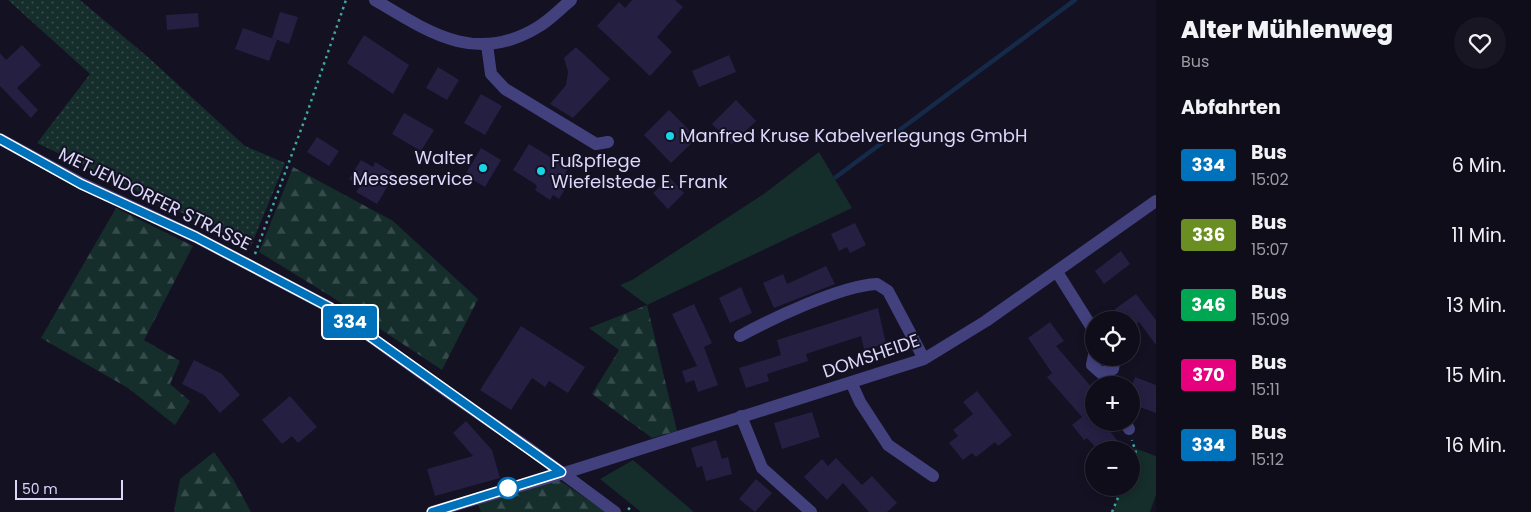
<!DOCTYPE html>
<html lang="de">
<meta charset="utf-8">
<style>
body{margin:0;font-family:Poppins,sans-serif;background:#181623;color:#f1f3f6;height:100vh;display:flex;flex-direction:column;font-size:19px;white-space:nowrap}
*{box-sizing:border-box;margin:0}
p{font-size:16px;color:#9b9ca2}
.icon{flex:none;width:28px;height:28px;fill:none;stroke:currentColor;stroke-width:2;stroke-linecap:round;stroke-linejoin:round}
.map{position:relative;flex:1;overflow:hidden}
.panel{display:flex;flex-direction:column;background:#0f0d1a;width:375px}
.panel>*{flex:none}
.badge{padding:0 10px;border-radius:4px;font-size:18px;line-height:32px}
.fabs{position:absolute;left:1085px;top:311px;display:grid;gap:10px}
.fabs a{display:grid;place-items:center;width:55px;height:55px;border-radius:50%;background:#0f0d1a;box-shadow:0 2px 8px #0003,0 0 0 1px #2f2d39;font-size:25px}
.scale{position:absolute;left:15px;bottom:12px;width:108px;box-sizing:border-box;padding-left:5px;border:2px solid #dbd7fb;border-top:0;font-size:14px;line-height:18px;white-space:nowrap;color:#dbd7fb;-webkit-text-stroke:4px #141123;paint-order:stroke}
.map>.badge{position:absolute;translate:-50% -50%;box-shadow:0 0 0 2px #fff}
h2{padding:0 25px;font-size:19px;line-height:45px}
.round{display:grid;place-items:center;flex:none;width:52px;height:52px;border-radius:26px;background:#181623}
.headline{display:flex;align-items:center;justify-content:space-between;height:85px;padding:0 25px}
h1{font-size:24px;font-weight:800;line-height:38px}
ul{padding:0;list-style:none}
li{display:flex;align-items:center;gap:15px;height:70px;padding:0 25px}
li div{flex:1}
li b{display:block;font-size:19px}
li em{font-style:normal}
li .badge{min-width:55px;font-weight:700;text-align:center}
main{display:flex;flex:1;min-height:0}
.map>svg:first-child{display:block}
.grass{fill:url(#grass-dots)}
.forest{fill:url(#forest-firs)}
.park{fill:#152d2b}
.lines{fill:none;stroke-linecap:round;stroke-linejoin:round}
.stream{stroke:#152a49;stroke-width:4.5}
.building{fill:#251f42}
.path{stroke:#3caaa2;stroke-width:2.5;stroke-dasharray:2.5 4;stroke-linecap:butt}
.minor{stroke:#42417d;stroke-width:12}
.line-casing{stroke:#fff;stroke-width:11}
.line{stroke:#0072bc;stroke-width:8}
.poi-dot{fill:#18d5e6;stroke:#141123;stroke-width:2}
.stop-dot{fill:#fff;stroke:#0072bc;stroke-width:2.5}
.labels{text-anchor:middle;stroke-width:4;stroke-linejoin:round;paint-order:stroke}
.poi-label{font-size:18px;fill:#dbd7fb;stroke:#141123;text-anchor:start}
.street-label{font-size:18px;fill:#dbd7fb;stroke:#141123}
</style>
<main>
<div class="map">
<svg width="1156" height="512" viewBox="0 0 1156 512">
<defs>
<pattern id="grass-dots" width="8" height="8" patternUnits="userSpaceOnUse" patternTransform="scale(1.25)"><rect width="8" height="8" fill="#152d2b"/><path d="M2 2h.1M6 6h.1" fill="none" stroke="#364b4b" stroke-width="1.8" stroke-linecap="round"/></pattern>
<pattern id="forest-firs" width="22" height="20" patternUnits="userSpaceOnUse" patternTransform="scale(1.25)"><rect width="22" height="20" fill="#152d2b"/><path d="M5 1l3.5 6h-7zM16 11l3.5 6h-7z" fill="#364b4b"/></pattern>
</defs>
<rect width="100%" height="100%" fill="#141123"/>
<!-- grass -->
<path class="grass" d="M 8,0 L 80,0 L 149,58 L 245,146 L 285,163 L 251,246 L 37,143 L 90,74 Z"/>
<!-- forest -->
<path class="forest" d="M 293,167 L 393,221 L 478,299 L 442,370 L 332,297 L 259,252 Z
M 116,208 L 193,246 L 144,340 L 180,361 L 170,384 L 190,401 L 175,425 L 128,388 L 41,338 Z
M 647,305 L 677,431 L 652,438 L 592,394 L 619,350 L 589,328 Z
M 214,452 L 233,479 L 251,512 L 174,512 L 180,479 Z
M 559,480 L 606,512 L 481,512 L 477,502 Z"/>
<!-- park -->
<path class="park" d="M 819,152 L 852,208 L 647,305 L 620,285 L 632,280 L 765,193 Z
M 1134,448 L 1156,456 L 1156,495 L 1150,512 L 1112,512 L 1122,488 L 1131,488 L 1131,465 L 1136,453 Z
M 633,460 L 694,512 L 641,512 L 600,479 Z"/>
<g class="lines">
<!-- stream -->
<path class="stream" d="M 836,177 L 1075,0"/>
</g>
<!-- building -->
<path class="building" d="M 632,0 L 675,0 L 683,7 L 657,37 L 672,52 L 650,76 L 597,26 L 619,2 L 625,8 Z
M 280,12 L 298,17 L 289,44 L 272,38 Z
M 198,13 L 199,27 L 167,30 L 166,15 Z
M 243,28 L 277,40 L 269,61 L 235,49 Z
M 364,35 L 409,65 L 393,94 L 347,63 Z
M 22,45 L 41,65 L 17,88 L 38,110 L 31,118 L 0,86 L 0,53 L 6,60 Z
M 576,47 L 610,79 L 573,118 L 550,104 L 566,85 L 568,72 L 564,58 Z
M 729,55 L 736,72 L 699,87 L 692,71 Z
M 438,67 L 459,80 L 447,100 L 426,88 Z
M 481,94 L 502,106 L 485,135 L 464,123 Z
M 736,100 L 756,121 L 732,144 L 712,124 Z
M 669,110 L 697,138 L 671,163 L 644,135 Z
M 404,113 L 434,130 L 421,151 L 392,134 Z
M 317,137 L 339,151 L 329,166 L 307,152 Z
M 529,144 L 568,168 L 565,173 L 570,176 L 567,180 L 570,181 L 559,199 L 553,195 L 550,200 L 535,190 L 537,187 L 535,184 L 513,170 Z
M 481,148 L 501,160 L 485,187 L 465,175 Z
M 361,160 L 373,167 L 375,162 L 395,174 L 377,204 L 356,192 L 360,186 L 349,179 Z
M 670,178 L 684,193 L 668,209 L 653,193 Z
M 855,223 L 866,245 L 850,253 L 847,247 L 839,251 L 831,234 Z
M 1121,251 L 1130,264 L 1104,284 L 1095,271 Z
M 826,266 L 835,284 L 774,308 L 763,283 L 783,274 L 787,284 Z
M 741,287 L 752,313 L 730,323 L 719,298 Z
M 1136,294 L 1156,320 L 1156,345 L 1139,322 L 1131,328 L 1131,320 L 1123,320 L 1115,309 Z
M 694,304 L 712,343 L 704,347 L 718,385 L 698,392 L 694,380 L 686,383 L 682,371 L 697,366 L 672,314 Z
M 878,308 L 886,344 L 864,349 L 861,336 L 806,354 L 808,361 L 767,374 L 769,381 L 746,388 L 739,368 L 781,355 L 777,340 Z
M 1050,322 L 1064,341 L 1056,346 L 1094,390 L 1094,422 L 1103,422 L 1120,444 L 1113,450 L 1098,450 L 1087,438 L 1084,440 L 1072,425 L 1082,417 L 1047,377 L 1052,373 L 1028,338 Z
M 521,326 L 585,367 L 568,393 L 549,381 L 545,387 L 532,378 L 511,410 L 480,390 Z
M 194,360 L 222,374 L 240,395 L 220,413 L 204,395 L 182,384 Z
M 1135,377 L 1156,385 L 1156,413 L 1131,404 L 1131,387 Z
M 977,391 L 1012,435 L 998,446 L 995,442 L 976,457 L 972,453 L 963,460 L 949,443 L 958,436 L 953,430 L 973,414 L 963,402 Z
M 290,396 L 317,427 L 298,443 L 292,436 L 282,444 L 262,420 Z
M 812,412 L 820,437 L 782,449 L 774,423 Z
M 466,421 L 492,450 L 500,478 L 435,496 L 427,469 L 473,456 L 453,433 Z
M 716,440 L 722,459 L 728,457 L 732,474 L 706,481 L 702,466 L 697,468 L 691,448 Z
M 836,458 L 862,485 L 872,476 L 897,503 L 887,512 L 869,512 L 843,483 L 827,500 L 804,477 L 822,459 L 828,466 Z
M 756,479 L 772,493 L 755,512 L 739,499 Z"/>
<g class="lines">
<!-- path -->
<path class="path" d="M 255,254 L 306,116 L 346,0
M 1131,465 L 1136,453 L 1132,440
M 628,508 L 633,512
M 1112,512 L 1122,488"/>
<!-- minor -->
<path class="minor" d="M 375,0 C 430,33 476,65 538,27 C 550,20 560,9 571,0
M 487,45 L 491,74 L 505,89 L 596,144 L 608,142
M 0,139 L 81,183 L 196,237 L 329,307 L 453,396 L 530,449 L 615,512
M 1057,272 L 1094,331
M 740,336 C 773,318 840,286 877,284 L 888,291 L 924,359
M 1094,355 L 1092,365 L 1101,373 L 1113,369 L 1115,358
M 851,382 L 860,402 L 888,445 L 933,476
M 741,416 L 762,468 L 811,512
M 1125,422 L 1129,429
M 432,512 L 574,470 L 924,359 L 986,321 L 1156,201"/>
</g>
<g class="lines">
<!-- line casing -->
<g class="line-casing">
<path id="line" d="M 0,139 L 81,184 L 196,237 L 329,307 L 561,472 L 432,512"/>
</g>
<!-- line -->
<use href="#line" class="line"/>
</g>
<!-- markers -->
<g class="poi-dot">
<circle cx="670" cy="136" r="5"/>
<circle cx="483" cy="168" r="5"/>
<circle cx="541" cy="171" r="5"/>
</g>
<circle class="stop-dot" cx="508" cy="488" r="10"/>
<g class="labels">
<!-- poi labels -->
<g class="poi-label">
<text x="680" y="142">Manfred Kruse Kabelverlegungs GmbH</text>
<text x="473" y="164" text-anchor="end">Walter<tspan x="473" dy="21">Messeservice</tspan></text>
<text x="551" y="167">Fußpflege<tspan x="551" dy="21">Wiefelstede E. Frank</tspan></text>
</g>
<!-- street labels -->
<g class="street-label">
<text transform="translate(155 199) rotate(26)" y="6">METJENDORFER STRASSE</text>
<text transform="translate(871 356) rotate(-19)" y="6">DOMSHEIDE</text>
</g>
</g>
</svg>
<div class="fabs">
<a><svg class="icon" aria-label="locate" viewBox="0 0 24 24"><circle cx="12" cy="12" r="6"/><path d="M12 2v4M12 18v4M2 12h4M18 12h4"/></svg></a>
<a>+</a>
<a>−</a>
</div>
<div class="scale">50 m</div>
<b class="badge" style="left:350px;top:322px;background:#0072bc;color:#fff">334</b>
</div>
<section class="panel">
<div class="headline"><div><h1>Alter Mühlenweg</h1><p>Bus</p></div><a class="round"><svg class="icon" aria-label="heart" viewBox="0 0 24 24"><path d="M12 20l-8-8c-3-5 5-10 8-4 3-6 11-1 8 4z"/></svg></a></div>
<h2>Abfahrten</h2>
<ul>
<li><span class="badge" style="background:#0072bc;color:#fff">334</span><div><b>Bus</b><p>15:02</p></div><em>6 Min.</em></li>
<li><span class="badge" style="background:#6b8e23;color:#fff">336</span><div><b>Bus</b><p>15:07</p></div><em>11 Min.</em></li>
<li><span class="badge" style="background:#00a651;color:#fff">346</span><div><b>Bus</b><p>15:09</p></div><em>13 Min.</em></li>
<li><span class="badge" style="background:#e6007e;color:#fff">370</span><div><b>Bus</b><p>15:11</p></div><em>15 Min.</em></li>
<li><span class="badge" style="background:#0072bc;color:#fff">334</span><div><b>Bus</b><p>15:12</p></div><em>16 Min.</em></li>
</ul>
</section>
</main>
